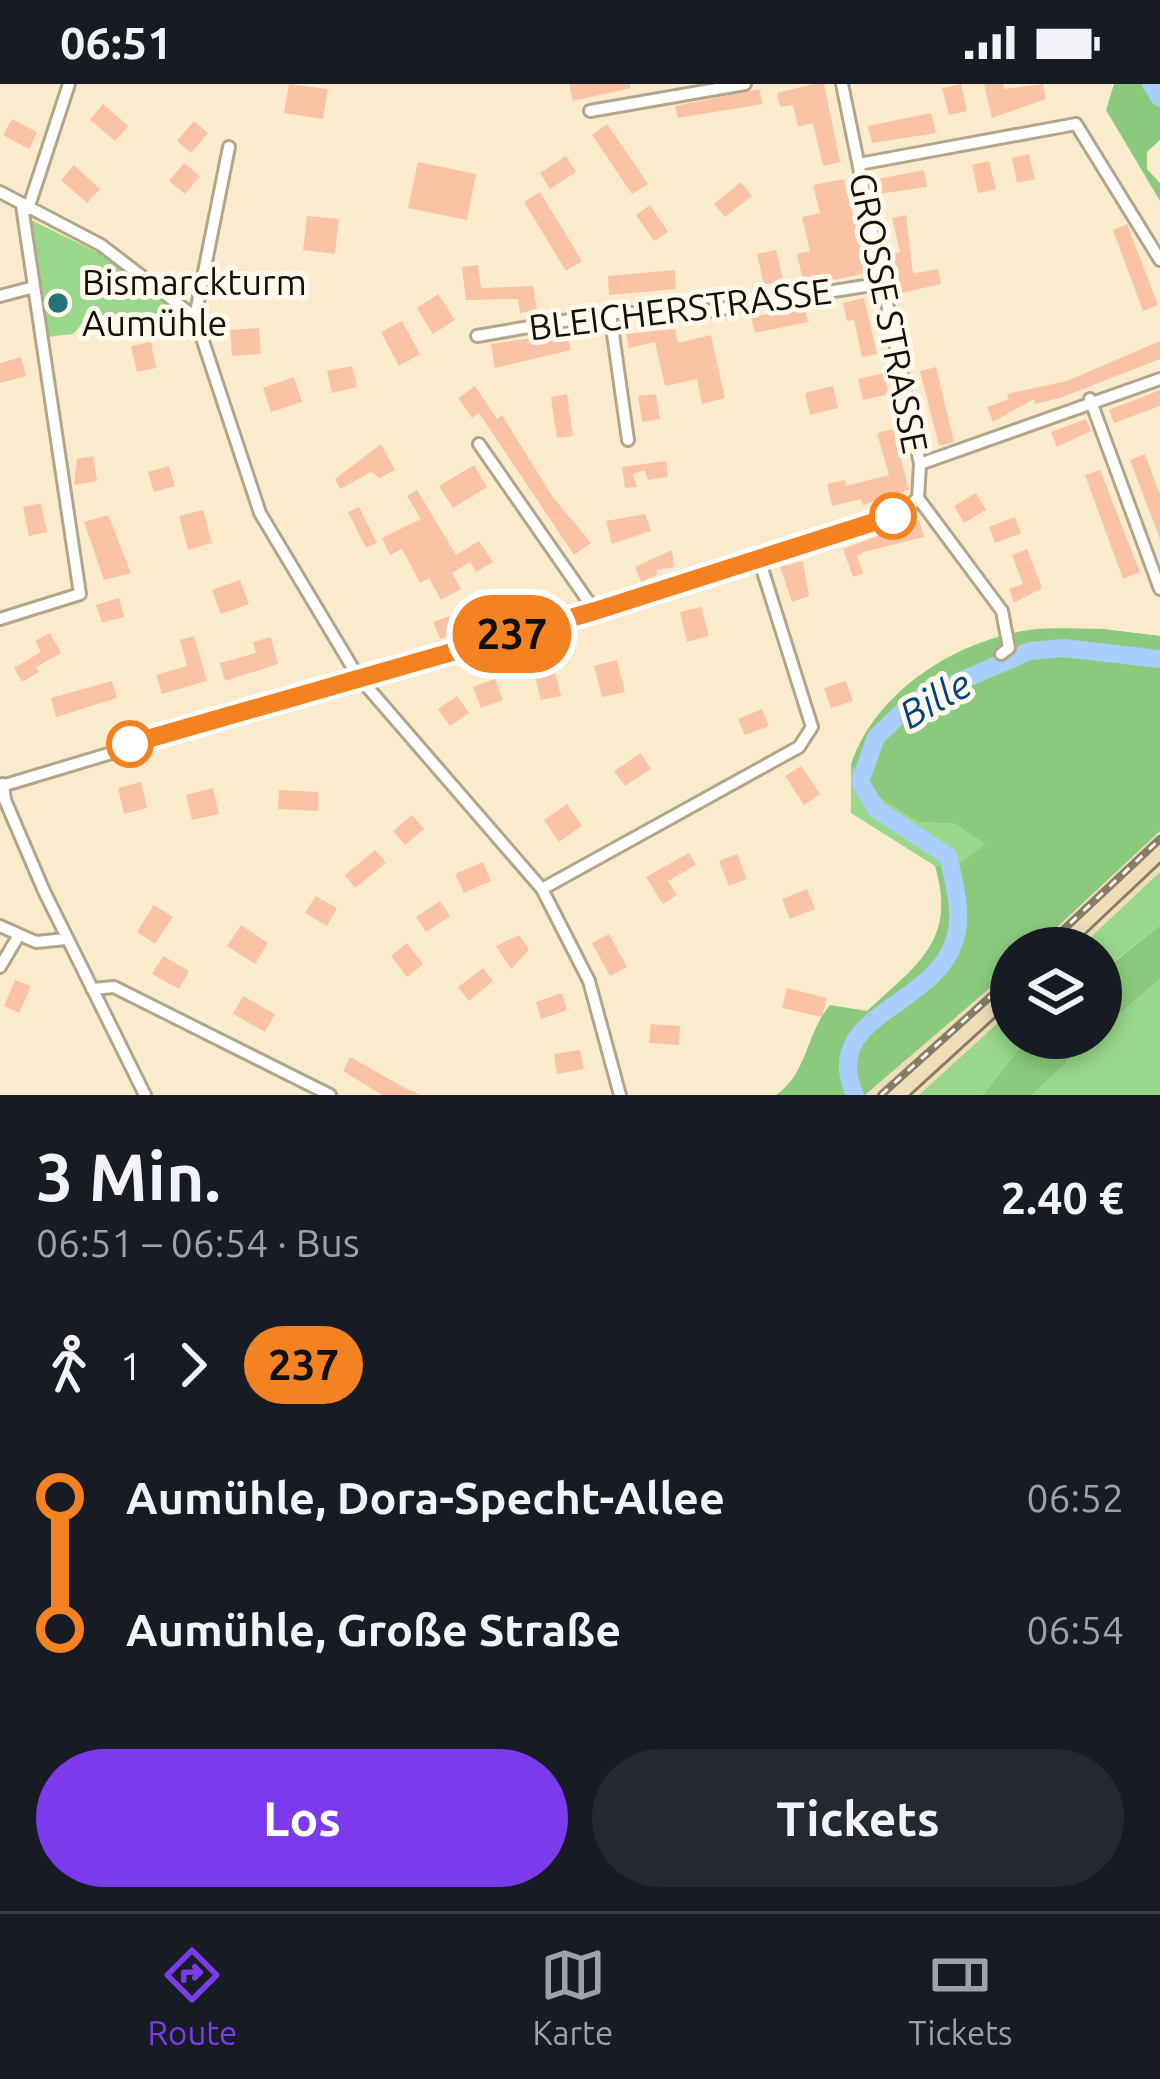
<!DOCTYPE html>
<html lang="de">
<meta charset="utf-8">
<style>
body{margin:0;font-family:Ubuntu,sans-serif;background:#242831;color:#f1f3f6;height:100vh;display:flex;flex-direction:column;font-size:45px;white-space:nowrap}
*{box-sizing:border-box;margin:0}
p{font-size:39px;color:#9ea1a6}
.icon{flex:none;width:66px;height:66px;fill:none;stroke:currentColor;stroke-width:2;stroke-linecap:round;stroke-linejoin:round}
.map{position:relative;height:1011px;overflow:hidden}
.details{display:flex;flex-direction:column;background:#171b24;flex:1}
.details>*{flex:none}
.badge{padding:0 24px;border-radius:39px;font-size:42px;line-height:78px}
.tools{position:absolute;left:990px;top:843px;display:grid;gap:24px}
.tools a{display:grid;place-items:center;width:132px;height:132px;border-radius:50%;background:#171b24;box-shadow:0 6px 18px #0003;font-size:60px}
.map>.badge{position:absolute;translate:-50% -50%;box-shadow:0 0 0 6px #fff}
.legs{display:flex;align-items:center;gap:18px;height:132px;padding:0 36px;font-size:39px}
.legs p{margin-inline-start:auto}
.summary{display:flex;align-items:center;justify-content:space-between;height:204px;padding:0 36px}
h1{font-size:66px;font-weight:700;line-height:90px}
.cta{display:flex;gap:24px;margin-top:auto;padding:24px 36px}
.cta a{flex:1;height:138px;border-radius:72px;background:#7c3aed;color:#fff;font-size:48px;font-weight:700;line-height:138px;text-align:center}
.cta a+a{background:#242831;color:#f1f3f6}
ul{padding:0 36px;list-style:none}
li{display:flex;align-items:center;gap:42px;height:132px;font-size:45px}
li i{display:grid;place-items:center;width:18px;height:100%;margin:0 15px;background:currentColor}
li i::after{content:'';width:30px;height:30px;margin:-15px;border:9px solid;border-radius:50%;background:#171b24}
li p{margin-inline-start:auto}
li:first-child i{background:linear-gradient(#0000 50%,currentColor 0)}
li:last-child i{background:linear-gradient(currentColor 50%,#0000 0)}
.status{display:flex;justify-content:space-between;align-items:center;height:84px;padding:0 60px;background:#171b24;direction:ltr}
.status svg{height:33px;fill:currentColor}
.tabs{display:flex;justify-content:space-around;align-items:center;height:168px;border-top:3px solid #363941;background:#171b24;font-size:33px;color:#9ea1a6}
.tabs a{display:grid;justify-items:center;gap:6px}
.tabs .active{color:#7c3aed}
.map>svg:first-child{display:block}
.built{fill:#f0deb9}
.green{fill:#99d78a}
.forest{fill:#8bca7c}
.lines{fill:none;stroke-linecap:round;stroke-linejoin:round}
.river{stroke:#a9cefb;stroke-width:18}
.building{fill:#fac3a6}
.minor-casing{stroke:#b3a589;stroke-width:16}
.minor{stroke:#fff;stroke-width:10}
.tram{stroke:#867c68;stroke-width:3}
.rail-casing{stroke:#867c68;stroke-width:8}
.rail{stroke:#fff9ed;stroke-width:3;stroke-dasharray:9;stroke-linecap:butt}
.line-1-casing{stroke:#fff;stroke-width:27}
.line-1{stroke:#f58220;stroke-width:18}
.poi-dot{fill:#277277;stroke:#fff9ed;stroke-width:4.5}
.stop-1-dot{fill:#fff;stroke:#f58220;stroke-width:6}
.labels{text-anchor:middle;stroke-width:10;stroke-linejoin:round;paint-order:stroke}
.poi-label{font-size:36px;fill:#140f05;stroke:#fff9ed;text-anchor:start}
.street-label{font-size:36px;fill:#140f05;stroke:#fff9ed}
.water-label{font-size:39px;font-style:italic;fill:#004383;stroke:#fff9ed}
</style>
<div class="status"><b>06:51</b><svg viewBox="0 0 49 12"><path d="M0 12V9h3v3zM5 12V6h3v6zM10 12V3h3v9zM15 12V0h3v12zM26 1h20v11H26zM47 4h2v5h-2z"/></svg></div>
<div class="map">
<svg width="1160" height="1011" viewBox="0 0 1160 1011">
<rect width="100%" height="100%" fill="#faebcd"/>
<!-- built -->
<path class="built" d="M 1160,747 L 1160,788 L 1079,864 L 1036,864 Z
M 1011,886 L 1011,927 L 930,1002 L 919,1011 L 865,1011 Z"/>
<!-- green -->
<path class="green" d="M 29,135 L 103,171 L 190,240 L 91,230 L 73,250 L 47,253 Z
M 851,681 L 878,713 L 918,738 L 955,740 L 987,760 L 959,780 L 935,782 L 851,729 Z
M 1160,788 L 1160,841 L 1105,885 L 1101,864 L 1079,864 Z
M 1160,895 L 1160,1011 L 1032,1011 L 1092,954 L 1101,954 L 1101,946 Z
M 1011,927 L 1011,954 L 1027,954 L 983,1011 L 919,1011 Z"/>
<!-- forest -->
<path class="forest" d="M 1114,0 L 1160,0 L 1160,56 L 1147,68 L 1147,85 L 1160,99 L 1160,117 L 1106,26 Z
M 1104,545 L 1160,552 L 1160,747 L 1035,864 L 1011,864 L 1011,886 L 865,1011 L 776,1011 C 808,989 805,951 830,921 L 867,927 C 918,880 957,856 935,782 L 959,780 L 986,760 L 955,740 L 918,738 L 878,713 L 851,681 C 874,609 954,557 1029,546 C 1053,543 1080,545 1104,545 Z
M 1160,841 L 1160,895 L 1101,946 L 1101,889 Z
M 1027,954 L 1092,954 L 1032,1011 L 983,1011 Z"/>
<g class="lines">
<!-- river -->
<path class="river" d="M 1151,0 L 1160,14
M 855,1011 C 818,929 936,924 955,855 C 963,828 954,798 948,772 L 876,725 L 860,698 L 876,653 L 914,617 L 1030,567 L 1064,564 L 1160,575"/>
</g>
<!-- building -->
<path class="building" d="M 289,0 L 328,5 L 323,35 L 284,29 Z
M 569,0 L 630,0 L 631,4 L 573,17 Z
M 814,0 L 824,0 L 840,78 L 823,82 L 813,39 L 798,43 L 793,21 L 780,23 L 777,9 Z
M 961,0 L 967,27 L 949,31 L 942,4 Z
M 984,0 L 1003,0 L 1004,5 L 1043,0 L 1046,15 L 992,34 Z
M 759,5 L 763,20 L 678,34 L 675,22 Z
M 103,20 L 128,42 L 115,57 L 90,36 Z
M 931,29 L 936,49 L 872,59 L 868,42 Z
M 12,35 L 37,48 L 29,65 L 3,51 Z
M 194,37 L 208,49 L 191,69 L 177,57 Z
M 607,40 L 648,100 L 632,110 L 592,51 Z
M 1029,70 L 1035,95 L 1017,99 L 1012,74 Z
M 566,72 L 576,88 L 550,105 L 540,89 Z
M 989,77 L 996,105 L 978,109 L 972,81 Z
M 418,78 L 476,90 L 467,136 L 408,124 Z
M 184,79 L 200,92 L 185,110 L 169,97 Z
M 74,81 L 100,105 L 87,119 L 61,96 Z
M 924,86 L 927,103 L 877,110 L 873,96 Z
M 844,95 L 868,189 L 804,202 L 797,170 L 810,167 L 802,133 L 820,129 L 813,101 Z
M 741,98 L 752,112 L 725,133 L 714,120 Z
M 540,108 L 582,177 L 566,187 L 524,118 Z
M 650,121 L 668,148 L 654,157 L 636,131 Z
M 906,131 L 913,190 L 938,185 L 941,200 L 902,209 L 892,170 L 900,168 L 892,134 Z
M 307,132 L 339,135 L 335,170 L 303,166 Z
M 1127,140 L 1158,221 L 1143,227 L 1113,146 Z
M 776,166 L 783,196 L 764,201 L 757,170 Z
M 478,181 L 481,204 L 533,202 L 537,226 L 520,229 L 518,215 L 466,216 L 462,183 Z
M 675,186 L 676,205 L 609,211 L 608,192 Z
M 438,210 L 455,236 L 433,250 L 417,224 Z
M 864,214 L 877,270 L 862,273 L 854,236 L 847,237 L 843,219 Z
M 805,224 L 808,238 L 755,249 L 751,233 Z
M 402,237 L 420,270 L 399,282 L 381,248 Z
M 259,244 L 261,270 L 232,272 L 230,246 Z
M 675,245 L 678,259 L 711,251 L 725,314 L 702,320 L 697,295 L 665,302 L 655,258 L 629,264 L 626,250 Z
M 567,249 L 571,266 L 495,284 L 491,260 Z
M 1160,257 L 1160,275 L 1060,314 L 1035,320 L 1034,315 L 993,338 L 987,323 L 1009,315 L 1007,310 L 1067,297 Z
M 151,258 L 156,284 L 137,288 L 131,262 Z
M 21,273 L 26,292 L 0,299 L 0,279 Z
M 352,282 L 357,303 L 332,309 L 327,287 Z
M 936,283 L 954,358 L 939,362 L 920,287 Z
M 884,289 L 889,310 L 863,316 L 858,295 Z
M 294,293 L 302,318 L 271,328 L 263,304 Z
M 475,302 L 497,335 L 502,331 L 552,412 L 591,459 L 574,471 L 479,329 L 472,334 L 458,314 Z
M 833,302 L 838,324 L 810,331 L 805,309 Z
M 1160,306 L 1160,322 L 1114,339 L 1109,326 Z
M 567,310 L 573,352 L 557,354 L 551,313 Z
M 656,310 L 660,335 L 642,338 L 638,312 Z
M 1086,335 L 1091,347 L 1057,363 L 1051,348 Z
M 893,345 L 909,406 L 863,421 L 861,415 L 832,422 L 827,400 L 845,396 L 846,402 L 889,391 L 877,349 Z
M 381,360 L 395,386 L 380,394 L 371,388 L 340,405 L 335,395 Z
M 1145,370 L 1160,411 L 1160,455 L 1130,376 Z
M 93,372 L 97,397 L 74,401 L 77,375 Z
M 666,377 L 668,393 L 648,396 L 644,386 L 633,390 L 637,403 L 625,404 L 622,383 Z
M 474,381 L 487,403 L 453,424 L 439,402 Z
M 169,382 L 175,402 L 154,408 L 148,388 Z
M 1100,386 L 1140,488 L 1123,495 L 1085,391 Z
M 417,406 L 456,471 L 479,457 L 493,478 L 476,488 L 470,478 L 452,489 L 461,505 L 441,516 L 429,494 L 420,499 L 402,465 L 390,471 L 382,454 L 421,435 L 407,412 Z
M 976,409 L 986,426 L 964,439 L 954,422 Z
M 41,419 L 47,448 L 29,452 L 23,423 Z
M 359,423 L 377,459 L 366,464 L 348,428 Z
M 203,426 L 212,459 L 188,466 L 179,432 Z
M 645,430 L 651,447 L 612,460 L 606,437 Z
M 108,431 L 131,489 L 104,496 L 84,438 Z
M 1015,433 L 1021,449 L 995,459 L 989,443 Z
M 919,436 L 924,453 L 863,468 L 857,472 L 863,489 L 853,493 L 843,465 Z
M 1027,465 L 1042,504 L 1014,519 L 1009,505 L 1023,500 L 1012,471 Z
M 672,466 L 674,483 L 656,486 L 658,490 L 641,498 L 635,483 Z
M 803,477 L 809,512 L 792,518 L 780,483 Z
M 240,496 L 249,520 L 221,530 L 212,506 Z
M 119,514 L 124,533 L 102,539 L 96,521 Z
M 701,523 L 709,552 L 687,558 L 680,528 Z
M 470,525 L 476,542 L 440,555 L 433,538 Z
M 50,549 L 61,569 L 36,583 L 39,588 L 22,598 L 14,584 L 41,568 L 35,557 Z
M 194,552 L 207,597 L 162,610 L 156,591 L 187,582 L 180,556 Z
M 271,553 L 278,580 L 225,597 L 220,579 L 256,569 L 253,558 Z
M 617,576 L 625,608 L 602,613 L 594,582 Z
M 553,579 L 561,612 L 541,616 L 533,584 Z
M 495,595 L 503,616 L 481,624 L 473,603 Z
M 112,597 L 117,614 L 56,633 L 51,614 Z
M 846,597 L 853,617 L 831,624 L 824,604 Z
M 457,612 L 469,629 L 450,642 L 438,625 Z
M 762,625 L 769,642 L 745,651 L 738,635 Z
M 641,669 L 651,685 L 625,702 L 614,687 Z
M 801,682 L 820,710 L 804,721 L 785,692 Z
M 141,698 L 147,724 L 124,730 L 118,704 Z
M 213,704 L 219,730 L 192,736 L 186,711 Z
M 279,706 L 318,708 L 318,727 L 278,725 Z
M 567,720 L 582,742 L 559,758 L 544,736 Z
M 412,731 L 424,745 L 405,761 L 393,747 Z
M 375,766 L 386,779 L 355,804 L 345,791 Z
M 689,769 L 696,781 L 668,797 L 677,811 L 663,820 L 646,793 Z
M 737,770 L 747,795 L 729,802 L 719,777 Z
M 483,778 L 491,797 L 464,809 L 455,790 Z
M 807,805 L 815,825 L 790,835 L 782,815 Z
M 316,812 L 337,824 L 327,842 L 305,829 Z
M 440,817 L 450,832 L 426,848 L 416,833 Z
M 154,821 L 173,833 L 155,860 L 137,848 Z
M 241,841 L 268,859 L 255,880 L 227,862 Z
M 609,850 L 627,883 L 610,892 L 592,859 Z
M 519,851 L 529,866 L 511,885 L 496,862 Z
M 407,859 L 423,880 L 407,893 L 391,872 Z
M 163,872 L 189,887 L 179,905 L 152,890 Z
M 483,884 L 493,897 L 469,917 L 458,903 Z
M 15,896 L 31,902 L 19,929 L 4,922 Z
M 787,904 L 827,914 L 822,933 L 782,924 Z
M 562,909 L 567,926 L 541,935 L 536,918 Z
M 243,912 L 275,930 L 265,948 L 233,930 Z
M 651,940 L 680,942 L 679,961 L 649,959 Z
M 580,966 L 584,985 L 557,990 L 554,970 Z
M 350,973 L 403,1003 L 420,1011 L 382,1011 L 343,987 Z"/>
<g class="lines">
<!-- minor casing -->
<g class="minor-casing">
<path id="minor" d="M 842,0 L 920,380 L 918,414
M 590,27 L 745,0
M 229,63 L 195,233 L 260,429 L 357,591 L 542,805 L 589,897 L 620,1011
M 859,80 L 1076,40 L 1160,176
M 0,108 L 101,161 L 195,233
M 28,125 L 69,0
M 0,212 L 34,203
M 610,229 L 628,356
M 477,252 L 610,229 L 695,229 L 884,199
M 1090,315 L 1160,505
M 479,360 L 595,527
M 920,380 L 1160,295
M 918,414 L 1002,527 L 1009,564 L 1001,570
M 0,535 L 80,510 L 22,122
M 3,700 L 5,716 L 44,807 L 145,1011
M 5,701 L 861,444 L 905,426 L 918,414
M 542,805 L 799,663 L 812,643 L 759,475
M 0,842 L 36,858 L 66,855
M 0,883 L 19,851
M 92,905 L 114,903 L 330,1011"/>
</g>
<!-- minor -->
<use href="#minor" class="minor"/>
<!-- tram -->
<path class="tram" d="M 1070,864 L 1160,779
M 910,1011 L 1011,919"/>
<!-- rail casing -->
<g class="rail-casing">
<path id="rail" d="M 1044,864 L 1160,755
M 881,1011 L 1011,894"/>
</g>
<!-- rail -->
<use href="#rail" class="rail"/>
</g>
<g class="lines">
<!-- line-1 casing -->
<g class="line-1-casing">
<path id="line-1" d="M 130,660 L 595,527 L 893,432"/>
</g>
<!-- line-1 -->
<use href="#line-1" class="line-1"/>
</g>
<!-- markers -->
<circle class="poi-dot" cx="58" cy="219" r="12"/>
<g class="stop-1-dot">
<circle cx="893" cy="432" r="21"/>
<circle cx="130" cy="660" r="21"/>
</g>
<g class="labels">
<!-- poi labels -->
<g class="poi-label">
<text x="82" y="211">Bismarckturm<tspan x="82" dy="41">Aumühle</tspan></text>
</g>
<!-- street labels -->
<g class="street-label">
<text transform="translate(680 225) rotate(-7)" y="13">BLEICHERSTRASSE</text>
<text transform="translate(889 229) rotate(79)" y="13">GROSSE STRASSE</text>
</g>
<!-- water labels -->
<g class="water-label">
<text transform="translate(935 615) rotate(-30)" y="14">Bille</text>
</g>
</g>
</svg>
<div class="tools">
<a><svg class="icon" aria-label="layers" viewBox="0 0 24 24"><path d="M12 4l9 5-9 5-9-5zM3 14l9 5 9-5"/></svg></a>
</div>
<b class="badge" style="left:512px;top:550px;background:#f58220;color:#111">237</b>
</div>
<section class="details">
<div class="summary"><div><h1>3 Min.</h1><p>06:51 – 06:54 · Bus</p></div><b>2.40 €</b></div>
<div class="legs"><svg class="icon" aria-label="walk" viewBox="0 0 24 24"><circle cx="13" cy="4" r="2"/><path d="M13 8l-2 6 4 7M11 14l-3 7M7 12l3-4h3l4 4"/></svg>1<svg class="icon" aria-label="forward" viewBox="0 0 24 24"><path d="M9 5l7 7-7 7"/></svg><b class="badge" style="background:#f58220;color:#111">237</b></div>
<ul>
<li><i style="color:#f58220"></i><b>Aumühle, Dora-Specht-Allee</b><p>06:52</p></li>
<li><i style="color:#f58220"></i><b>Aumühle, Große Straße</b><p>06:54</p></li>
</ul>
<div class="cta"><a>Los</a><a>Tickets</a></div>
</section>
<nav class="tabs">
<a class="active"><svg class="icon" aria-label="directions" viewBox="0 0 24 24"><path d="M12 3l9 9-9 9-9-9zM9 14v-3h6M13 9l2 2-2 2"/></svg>Route</a>
<a><svg class="icon" aria-label="map" viewBox="0 0 24 24"><path d="M3 6l6-2 6 2 6-2v14l-6 2-6-2-6 2zM9 4v14M15 6v14"/></svg>Karte</a>
<a><svg class="icon" aria-label="tickets" viewBox="0 0 24 24"><path d="M3 7h18v10H3zM15 7v10"/></svg>Tickets</a>
</nav>
